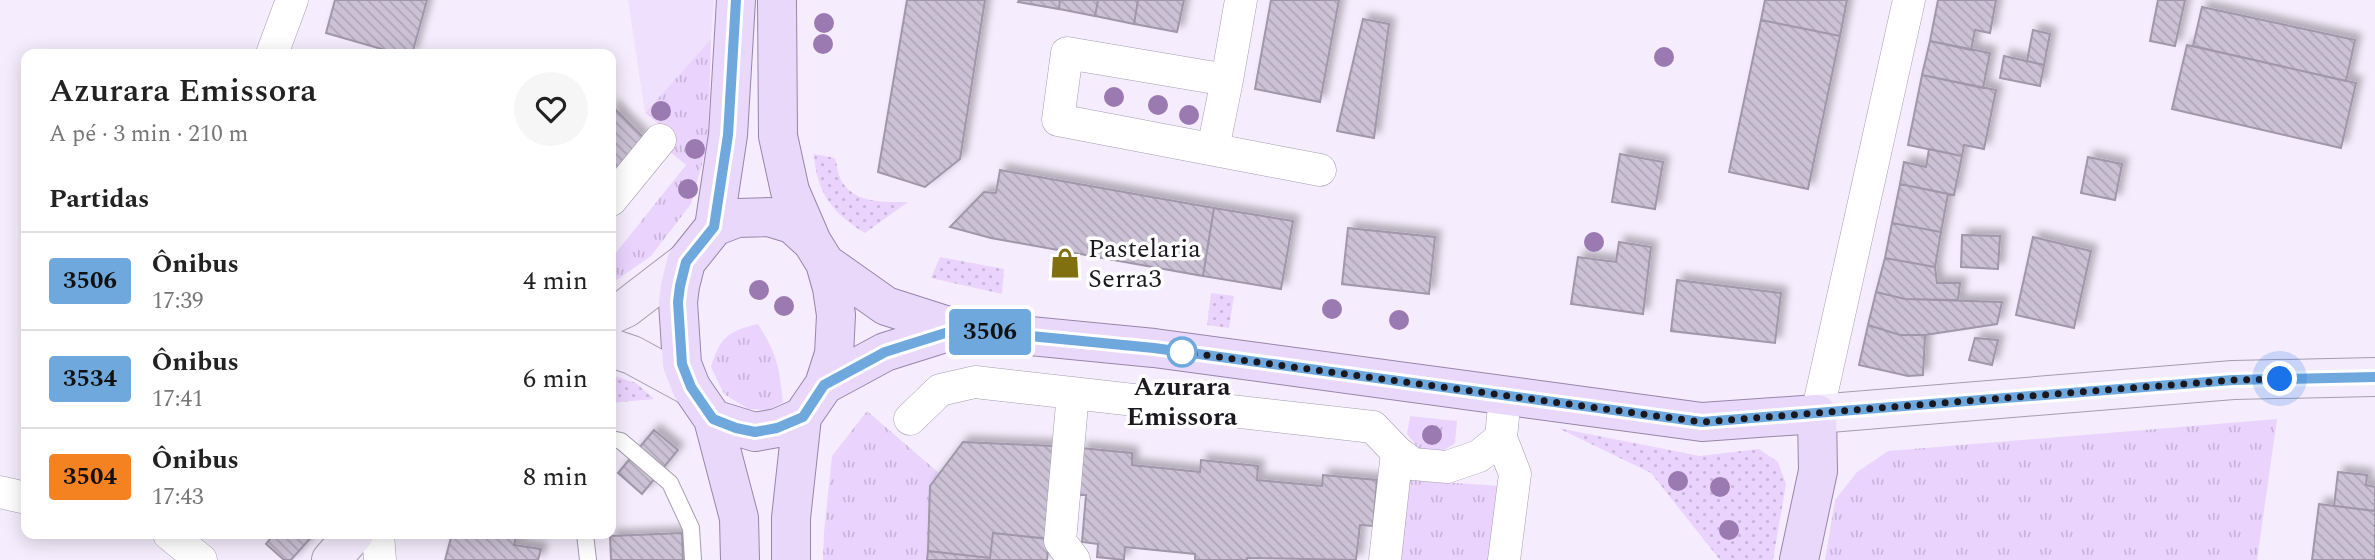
<!DOCTYPE html>
<html lang="pt">
<meta charset="utf-8">
<style>
body{margin:0;font-family:Spectral,serif;background:#f6f6f6;color:#222;height:100vh;display:flex;flex-direction:column;font-size:26px;white-space:nowrap}
*{box-sizing:border-box;margin:0}
p{font-size:23px;color:#767676}
.icon{flex:none;width:38px;height:38px;fill:none;stroke:currentColor;stroke-width:2;stroke-linecap:round;stroke-linejoin:round}
.map{position:relative;flex:1;overflow:hidden}
.sheet{position:absolute;left:21px;top:49px;width:595px;height:490px;display:flex;flex-direction:column;background:#fff;border-radius:14px;box-shadow:0 4px 18px #0003}
.sheet>*{flex:none}
.badge{padding:0 14px;border-radius:5px;font-size:24px;line-height:46px}
.you{position:absolute;width:35px;height:35px;margin:-18px;border:5px solid #fff;border-radius:50%;background:#1a73e8;box-shadow:0 0 0 10px #1a73e833}
.map>.badge{position:absolute;translate:-50% -50%;box-shadow:0 0 0 4px #fff}
h2{padding:0 28px;font-size:26px;line-height:63px}
.round{display:grid;place-items:center;flex:none;width:74px;height:74px;border-radius:37px;background:#f6f6f6}
.head{display:flex;align-items:center;justify-content:space-between;height:119px;padding:0 28px}
h1{font-size:33px;font-weight:600;line-height:52px}
ul{padding:0;list-style:none}
li{display:flex;align-items:center;gap:21px;height:98px;padding:0 28px;border-top:2px solid #e0e0e0}
li div{flex:1}
li b{display:block;font-size:26px}
li em{font-style:normal}
li .badge{min-width:77px;font-weight:700;text-align:center}
.map>svg:first-child{display:block}
.built{fill:#efe1fd}
.grass{fill:url(#grass-tufts)}
.park{fill:url(#park-dots)}
.building{fill:url(#building-back-hatch);stroke:#a097aa;stroke-width:2;filter:url(#shadow)}
.lines{fill:none;stroke-linecap:round;stroke-linejoin:round}
.lane-casing{stroke:#a59baf;stroke-width:18}
.street-casing{stroke:#a59baf;stroke-width:33}
.secondary-casing{stroke:#a59baf;stroke-width:40}
.primary-casing{stroke:#9884ac;stroke-width:40}
.lane{stroke:#fff;stroke-width:16}
.street{stroke:#fff;stroke-width:32}
.secondary{stroke:#f4ecfd;stroke-width:38}
.primary{stroke:#e9d8fa;stroke-width:38}
.tree{fill:#9a7ab0}
.line-casing{stroke:#fff;stroke-width:16}
.line{stroke:#6fa8dc;stroke-width:10}
.walk{stroke:#1c1820;stroke-width:7;stroke-dasharray:0 12.6}
.stop-dot{fill:#fff;stroke:#6fa8dc;stroke-width:3.5}
.labels{text-anchor:middle;stroke-width:7;stroke-linejoin:round;paint-order:stroke}
.poi-label{font-size:26px;fill:#1c1820;stroke:#fff;text-anchor:start}
.stop-label{font-size:26px;font-weight:bold;fill:#1c1820;stroke:#fff}
</style>
<div class="map">
<svg width="2375" height="560" viewBox="0 0 2375 560">
<defs>
<pattern id="grass-tufts" width="24" height="20" patternUnits="userSpaceOnUse" patternTransform="scale(1.75)"><rect width="24" height="20" fill="#ead4fe"/><path d="M3 7l-1-3M5 7V3M7 7l1-3M15 17l-1-3M17 17v-4M19 17l1-3" fill="none" stroke="#c8b5d9"/></pattern>
<pattern id="park-dots" width="8" height="8" patternUnits="userSpaceOnUse" patternTransform="scale(1.75)"><rect width="8" height="8" fill="#ead4fe"/><path d="M2 2h.1M6 6h.1" fill="none" stroke="#c8b5d9" stroke-width="1.8" stroke-linecap="round"/></pattern>
<pattern id="building-back-hatch" width="6" height="6" patternUnits="userSpaceOnUse" patternTransform="scale(1.75)"><rect width="6" height="6" fill="#ccc2d6"/><path d="M-1 5l2 2M0 0l6 6M5-1l2 2" fill="none" stroke="#afa6b7"/></pattern>
<filter id="shadow"><feDropShadow dx="6" dy="-6" stdDeviation="3.5" flood-color="#0004"/></filter>
</defs>
<rect width="100%" height="100%" fill="#f5edfd"/>
<!-- built -->
<path class="built" d="M 628,0 L 714,0 L 711,39 L 645,113 Z"/>
<!-- grass -->
<path class="grass" d="M 711,39 L 708,142 L 691,204 L 651,256 L 611,284 L 611,259 L 686,165 L 665,148 L 674,136 L 645,113 Z
M 758,324 C 778,356 779,366 783,402 L 768,410 L 748,409 L 724,394 L 711,367 C 720,337 728,331 758,324 Z
M 867,411 L 939,473 L 930,486 L 927,560 L 823,560 L 824,532 L 832,456 Z
M 1410,416 L 1457,421 L 1455,443 L 1440,453 L 1420,450 L 1407,434 Z
M 2277,419 L 2257,560 L 1825,560 L 1835,500 L 1857,472 L 1888,451 Z
M 1409,480 L 1501,486 L 1488,560 L 1400,560 Z"/>
<!-- park -->
<path class="park" d="M 814,154 L 835,158 C 837,165 838,174 841,180 C 854,204 885,202 908,202 L 865,233 C 833,214 816,192 814,154 Z
M 940,257 L 1004,269 L 1002,294 L 931,278 Z
M 1211,293 L 1234,296 L 1229,328 L 1207,325 Z
M 611,375 L 636,383 L 654,399 L 611,403 Z
M 1558,428 L 1700,456 L 1759,449 L 1778,462 L 1786,484 L 1773,560 L 1720,560 L 1651,473 Z"/>
<!-- building -->
<path class="building" d="M 335,0 L 427,0 L 412,54 L 399,54 L 326,33 Z
M 907,0 L 985,0 L 960,159 L 925,187 L 878,172 Z
M 1019,0 L 1060,0 L 1059,9 L 1018,2 Z
M 1060,0 L 1098,0 L 1095,16 L 1059,9 Z
M 1098,0 L 1138,0 L 1134,24 L 1095,16 Z
M 1138,0 L 1184,0 L 1177,32 L 1134,24 Z
M 1271,0 L 1339,0 L 1320,102 L 1255,89 Z
M 1765,0 L 1847,0 L 1840,36 L 1761,20 Z
M 1938,0 L 1996,0 L 1990,33 L 1975,30 L 1971,50 L 1930,41 Z
M 2158,0 L 2185,0 L 2175,46 L 2150,41 Z
M 2202,7 L 2355,40 L 2346,81 L 2193,46 Z
M 1363,19 L 1389,24 L 1374,138 L 1337,131 Z
M 1761,20 L 1840,36 L 1808,189 L 1729,172 Z
M 2033,30 L 2050,34 L 2044,65 L 2027,61 Z
M 1930,41 L 1990,53 L 1983,88 L 1922,75 Z
M 2187,45 L 2356,83 L 2341,148 L 2172,109 Z
M 377,48 L 399,54 L 377,54 Z
M 2004,56 L 2044,65 L 2040,86 L 2000,78 Z
M 1922,75 L 1996,90 L 1984,149 L 1964,145 L 1962,156 L 1908,145 Z
M 611,105 L 643,137 L 611,178 Z
M 1929,149 L 1962,156 L 1954,195 L 1900,184 L 1904,162 L 1926,167 Z
M 1620,154 L 1663,162 L 1655,209 L 1612,202 Z
M 2088,157 L 2122,164 L 2115,200 L 2081,193 Z
M 1000,170 L 1214,208 L 1203,276 L 991,238 L 950,227 L 984,192 L 996,193 Z
M 1900,184 L 1948,194 L 1941,232 L 1892,223 Z
M 1214,208 L 1293,221 L 1281,289 L 1203,276 Z
M 1892,223 L 1941,232 L 1935,267 L 1885,258 Z
M 1348,228 L 1435,237 L 1429,294 L 1342,284 Z
M 1962,235 L 2000,236 L 1998,269 L 1961,267 Z
M 2033,237 L 2091,251 L 2074,328 L 2016,315 Z
M 1619,242 L 1651,247 L 1643,314 L 1571,304 L 1578,257 L 1616,262 Z
M 1885,258 L 1935,267 L 1937,283 L 1960,283 L 1958,300 L 1905,299 L 1876,292 Z
M 1677,280 L 1781,293 L 1775,343 L 1671,331 Z
M 1876,292 L 1905,299 L 2002,302 L 1997,324 L 1925,335 L 1900,335 L 1868,325 Z
M 1868,325 L 1900,335 L 1925,335 L 1923,375 L 1908,376 L 1859,365 Z
M 1975,338 L 1998,340 L 1992,365 L 1969,360 Z
M 654,430 L 678,450 L 642,494 L 618,473 Z
M 963,442 L 1054,446 L 1049,539 L 993,533 L 990,558 L 928,551 L 930,486 Z
M 1081,448 L 1132,453 L 1132,465 L 1200,472 L 1201,460 L 1258,466 L 1257,480 L 1322,486 L 1323,475 L 1377,480 L 1373,526 L 1360,525 L 1356,560 L 1247,558 L 1247,560 L 1195,560 L 1195,554 L 1125,547 L 1124,560 L 1097,557 L 1098,544 L 1082,542 L 1086,495 L 1077,495 Z
M 2338,472 L 2367,475 L 2366,485 L 2375,487 L 2375,511 L 2334,506 Z
M 2319,504 L 2375,511 L 2375,560 L 2312,560 Z
M 682,533 L 683,560 L 611,560 L 610,536 Z
M 993,533 L 1049,539 L 1047,560 L 927,560 L 928,551 L 990,558 Z
M 274,534 L 314,534 L 291,560 L 284,560 L 266,544 Z
M 452,534 L 517,534 L 514,545 L 541,549 L 538,560 L 445,560 Z"/>
<g class="lines">
<!-- lane casing -->
<g class="lane-casing">
<path id="lane" d="M 611,439 L 621,441 L 670,483 L 691,528 L 693,560
M 585,534 L 588,560"/>
</g>
<!-- street casing -->
<g class="street-casing">
<path id="street" d="M 1241,0 L 1227,80 L 1067,53 L 1058,120 L 1320,170
M 272,54 L 292,0
M 1213,149 L 1227,80
M 611,200 L 660,140
M 1073,393 L 1060,541 L 1074,560
M 1817,414 L 1909,0
M 910,419 L 940,390 L 975,382 L 1373,427 L 1397,452 L 1413,464 L 1447,467 L 1479,456 L 1501,438
M 0,492 L 26,498
M 169,534 L 201,560
M 378,534 L 380,560
M 1385,560 L 1397,452
M 1504,560 L 1515,474 L 1501,438 L 1505,395"/>
</g>
<!-- secondary casing -->
<g class="secondary-casing">
<path id="secondary" d="M 611,315 L 626,308 L 686,262
M 611,348 L 632,355 L 691,387
M 1817,414 L 2233,380 L 2375,377
M 331,560 L 354,534"/>
</g>
<!-- primary casing -->
<g class="primary-casing">
<path id="primary" d="M 777,0 L 778,136 L 790,191 L 812,242
M 714,227 L 728,135 L 736,0
M 825,263 L 886,306 L 958,329 L 1154,348 L 1702,422 L 1817,414 L 1818,471 L 1799,560
M 824,385 L 885,352 L 958,329
M 713,419 L 755,432 L 777,428 L 802,417 L 824,385 L 834,354 L 836,315 L 832,288 L 825,263 L 812,242 L 792,224 L 769,217 L 737,218 L 714,227 L 686,262 L 680,286 L 678,302 L 682,364 L 691,387 L 713,419 L 739,518 L 740,560
M 791,560 L 791,518 L 802,417"/>
</g>
<!-- lane -->
<use href="#lane" class="lane"/>
<!-- street -->
<use href="#street" class="street"/>
<!-- secondary -->
<use href="#secondary" class="secondary"/>
<!-- primary -->
<use href="#primary" class="primary"/>
</g>
<!-- trees -->
<g class="tree">
<circle cx="824" cy="23" r="10"/>
<circle cx="823" cy="44" r="10"/>
<circle cx="1664" cy="57" r="10"/>
<circle cx="1114" cy="97" r="10"/>
<circle cx="1158" cy="105" r="10"/>
<circle cx="661" cy="111" r="10"/>
<circle cx="1189" cy="115" r="10"/>
<circle cx="695" cy="149" r="10"/>
<circle cx="688" cy="189" r="10"/>
<circle cx="1594" cy="242" r="10"/>
<circle cx="759" cy="290" r="10"/>
<circle cx="784" cy="306" r="10"/>
<circle cx="1332" cy="309" r="10"/>
<circle cx="1399" cy="320" r="10"/>
<circle cx="1432" cy="435" r="10"/>
<circle cx="1678" cy="481" r="10"/>
<circle cx="1720" cy="487" r="10"/>
<circle cx="1729" cy="530" r="10"/>
</g>
<g class="lines">
<!-- line casing -->
<g class="line-casing">
<path id="line" d="M 736,0 L 728,135 L 714,227 L 686,262 L 680,286 L 678,302 L 682,364 L 691,387 L 713,419 L 736,428 L 755,432 L 777,428 L 803,417 L 824,385 L 885,352 L 958,329 L 1154,348 L 1702,422 L 2233,380 L 2375,377"/>
</g>
<!-- line -->
<use href="#line" class="line"/>
<!-- walk -->
<path class="walk" d="M 1182,352 L 1702,422 L 2233,380 L 2280,379"/>
</g>
<!-- icons -->
<defs>
<g id="shop-bare" transform="scale(2.415)"><path d="M-5-2.5h2.3a2.7 3.5 0 0 1 5.4 0H5L5.5 6h-11ZM-1.5-2.5h3a1.5 2.3 0 0 0-3 0Z" fill="#81700f" stroke="#fff" stroke-width="2.5" paint-order="stroke"/></g>
</defs>
<g fill-rule="evenodd">
<use href="#shop-bare" x="1065" y="263"/>
</g>
<!-- markers -->
<circle class="stop-dot" cx="1182" cy="352" r="14"/>
<g class="labels">
<!-- poi labels -->
<g class="poi-label">
<text x="1088" y="257">Pastelaria<tspan x="1088" dy="30">Serra3</tspan></text>
</g>
<!-- stop labels -->
<g class="stop-label">
<text x="1182" y="395">Azurara<tspan x="1182" dy="30">Emissora</tspan></text>
</g>
</g>
</svg>
<div class="you" style="left:2280px;top:379px"></div>
<b class="badge" style="left:990px;top:332px;background:#6fa8dc;color:#111">3506</b>
<section class="sheet">
<div class="head"><div><h1>Azurara Emissora</h1><p>A pé · 3 min · 210 m</p></div><a class="round"><svg class="icon" aria-label="heart" viewBox="0 0 24 24"><path d="M12 20l-8-8c-3-5 5-10 8-4 3-6 11-1 8 4z"/></svg></a></div>
<h2>Partidas</h2>
<ul>
<li><span class="badge" style="background:#6fa8dc;color:#111">3506</span><div><b>Ônibus</b><p>17:39</p></div><em>4 min</em></li>
<li><span class="badge" style="background:#6fa8dc;color:#111">3534</span><div><b>Ônibus</b><p>17:41</p></div><em>6 min</em></li>
<li><span class="badge" style="background:#f58220;color:#111">3504</span><div><b>Ônibus</b><p>17:43</p></div><em>8 min</em></li>
</ul>
</section>
</div>
